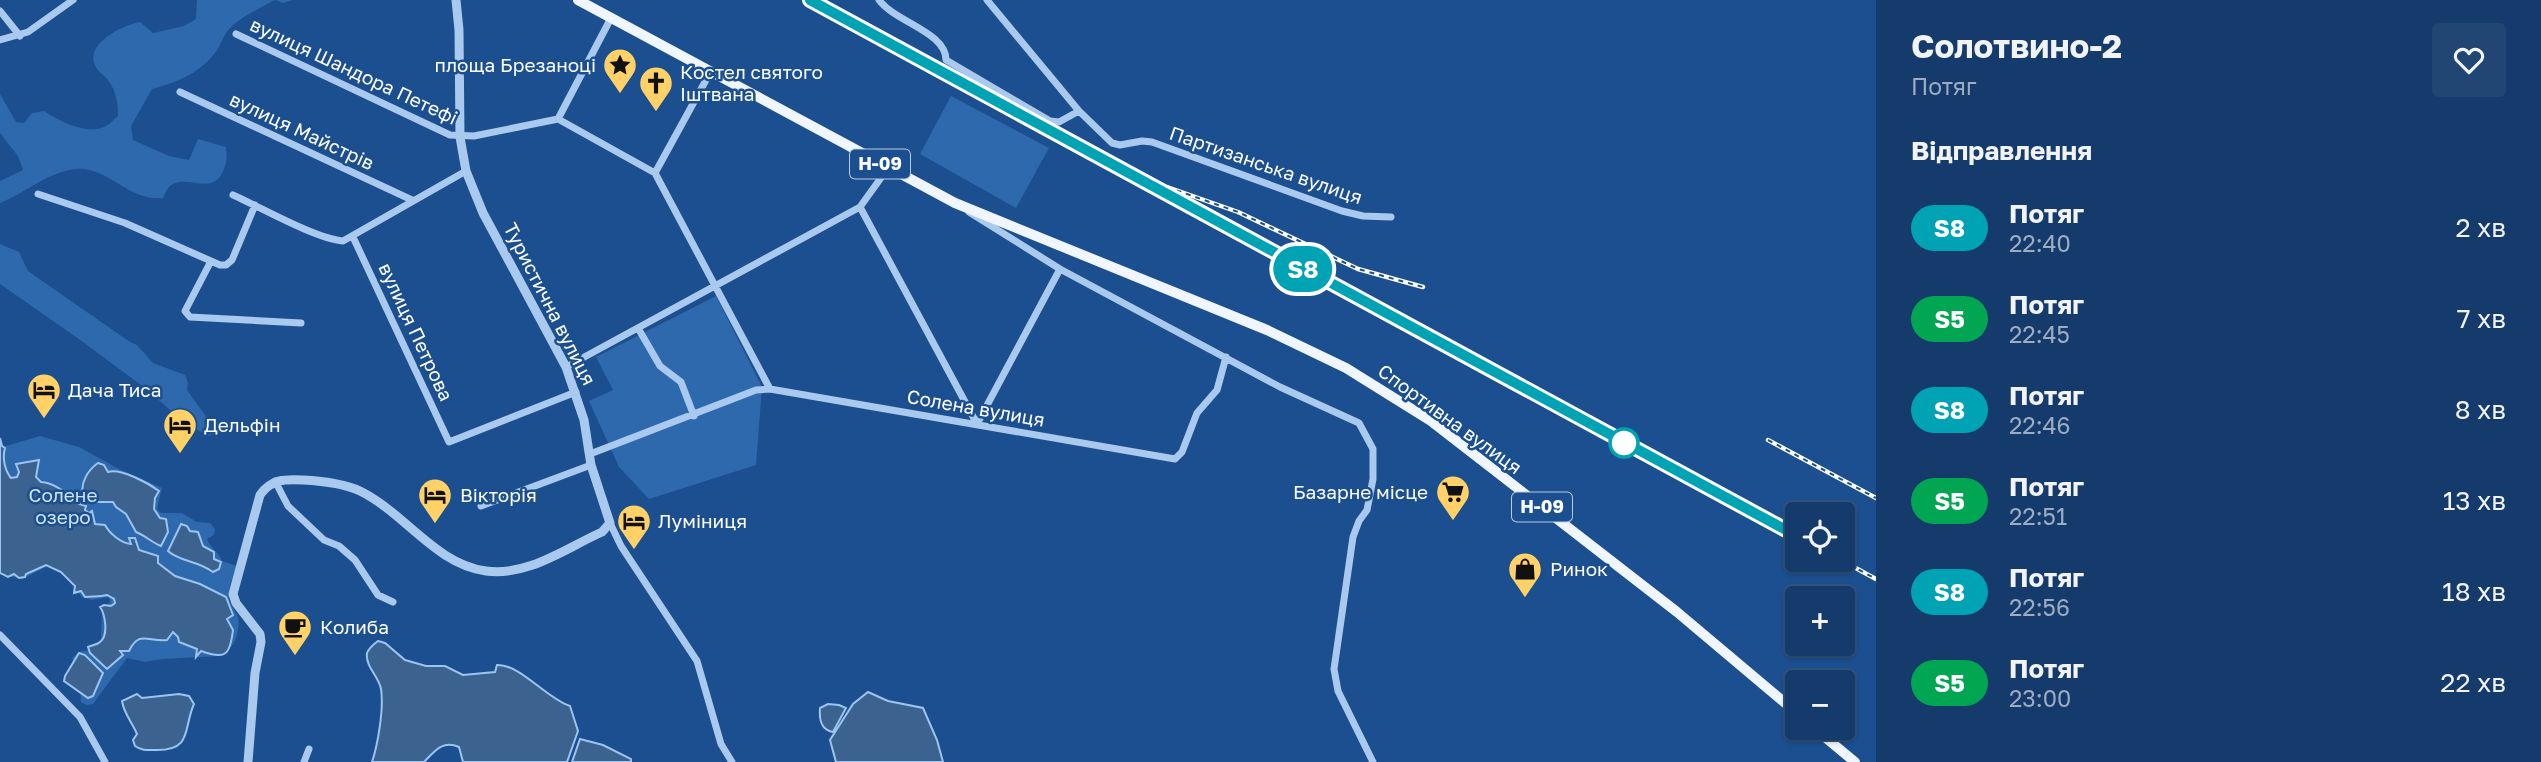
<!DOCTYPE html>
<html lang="uk">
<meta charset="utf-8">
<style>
body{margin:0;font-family:"Golos Text",sans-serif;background:#214673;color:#f1f3f6;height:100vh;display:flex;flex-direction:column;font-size:26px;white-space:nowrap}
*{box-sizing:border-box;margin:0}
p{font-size:23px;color:#9dadc1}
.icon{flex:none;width:38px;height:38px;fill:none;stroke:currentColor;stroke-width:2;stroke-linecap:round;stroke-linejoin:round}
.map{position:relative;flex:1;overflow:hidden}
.sheet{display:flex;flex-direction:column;background:#143b6b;width:665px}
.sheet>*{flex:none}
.badge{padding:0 14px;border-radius:23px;font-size:24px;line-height:46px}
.fabs{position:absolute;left:1785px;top:502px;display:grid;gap:14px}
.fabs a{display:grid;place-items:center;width:70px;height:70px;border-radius:7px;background:#143b6b;box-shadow:0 2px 5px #0004,0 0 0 2px #33557e;font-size:35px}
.map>.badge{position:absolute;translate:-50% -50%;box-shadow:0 0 0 4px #fff}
h2{padding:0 35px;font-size:26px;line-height:63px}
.round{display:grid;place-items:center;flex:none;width:74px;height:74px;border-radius:7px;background:#214673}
.summary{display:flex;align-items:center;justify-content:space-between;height:119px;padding:0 35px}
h1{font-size:33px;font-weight:700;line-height:52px}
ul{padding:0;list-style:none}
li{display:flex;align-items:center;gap:21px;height:91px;padding:0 35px}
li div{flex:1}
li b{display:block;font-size:26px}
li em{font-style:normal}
li .badge{min-width:77px;font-weight:700;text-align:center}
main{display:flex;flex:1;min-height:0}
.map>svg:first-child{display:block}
.green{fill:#2e69ad}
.water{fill:#3c6290;stroke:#9cc4f0;stroke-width:2}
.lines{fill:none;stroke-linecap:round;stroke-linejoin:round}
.minor{stroke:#a9c9ee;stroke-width:7}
.tertiary{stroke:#a9c9ee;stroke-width:9}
.primary{stroke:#f0f6ff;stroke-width:10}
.rail-casing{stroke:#fff;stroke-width:4.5}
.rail{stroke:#1b4f8f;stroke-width:2;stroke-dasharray:5;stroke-linecap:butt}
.line-casing{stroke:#fff;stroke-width:16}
.line{stroke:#00a3b4;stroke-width:10}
.stop-dot{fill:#fff;stroke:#00a3b4;stroke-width:3.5}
.labels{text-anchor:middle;stroke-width:5;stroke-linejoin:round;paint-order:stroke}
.shield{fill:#1b4f8f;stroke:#bbcadd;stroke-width:2}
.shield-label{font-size:18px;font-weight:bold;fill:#fff}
.poi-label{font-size:19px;fill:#fff;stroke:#1b4f8f;text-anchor:start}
.street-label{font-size:19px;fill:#fff;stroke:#1b4f8f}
.park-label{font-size:19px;fill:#cfe3fa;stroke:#1b4f8f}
</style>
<main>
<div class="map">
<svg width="1876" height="762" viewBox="0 0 1876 762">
<rect width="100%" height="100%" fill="#1b4f8f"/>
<!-- green -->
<path class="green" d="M 197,0 L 293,0 L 283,3 L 275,0 C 260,8 245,15 232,26 C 225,32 222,42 217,50 C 201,73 178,82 152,89 L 131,126 L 133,140 L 169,156 L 189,160 L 198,139 L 226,147 C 227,156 227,161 224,169 C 213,197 190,175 173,184 C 168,186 165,193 163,198 C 129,202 108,166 75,169 C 48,172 25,193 0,203 L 0,181 L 23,170 L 18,156 L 0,133 L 0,94 L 16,122 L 24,123 L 32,113 L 44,111 C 59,121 86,135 104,127 C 109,125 114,119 118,116 C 118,102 116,90 107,79 C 104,75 98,72 96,67 C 83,44 123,25 140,22 L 153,33 L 184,26 L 196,19 Z
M 951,96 L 1049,148 L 1016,208 L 920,154 Z
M 0,244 L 19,252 L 28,271 L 130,342 L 137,345 L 153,363 L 185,375 L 188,383 L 187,390 L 213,426 L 214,434 L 209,436 L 186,424 L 145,388 L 83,342 L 0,284 Z
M 716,296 L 762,387 L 756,465 L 649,499 L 619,467 L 589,401 L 613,390 L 596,357 Z
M 40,436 L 79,447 L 119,469 L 162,488 L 157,509 L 161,513 L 182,513 L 197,522 L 210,523 L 215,529 L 214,535 L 207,539 C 210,548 218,551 222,561 L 237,566 C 234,575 227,588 229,598 C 230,605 236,611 238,618 C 241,632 233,650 221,656 L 162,659 L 145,662 L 127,658 L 93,704 L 87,705 L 81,702 L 80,679 L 72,658 L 79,652 L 89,650 L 101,641 L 102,609 L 110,602 L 109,597 L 92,600 L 82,597 L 63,571 L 50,565 L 22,579 L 0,574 L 0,451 L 6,446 Z"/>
<!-- water -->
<path class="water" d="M 0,438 L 2,446 L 5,448 C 2,458 5,471 11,478 L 17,477 L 19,472 L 16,464 L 39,460 L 36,477 L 41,482 C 55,483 66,492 76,503 L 86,506 L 85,510 L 89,513 L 92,511 L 95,524 L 105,525 C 110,534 121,543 131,544 L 129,538 L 135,538 L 139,550 L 158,556 L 158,563 L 175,576 L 200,584 L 226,597 L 233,615 L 227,619 L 233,630 C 230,655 226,660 201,651 L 196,657 L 197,649 L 179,642 L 178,637 L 173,632 L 167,640 C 148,642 139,630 129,651 L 120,651 L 123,655 L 107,669 L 90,653 L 88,647 C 92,645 97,645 100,642 C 109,635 105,614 100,607 L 104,605 L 111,606 L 115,603 L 114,599 L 107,595 C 99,597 93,596 85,597 L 81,591 L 74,593 L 75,586 L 61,572 L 46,565 L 26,574 L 25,577 L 19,578 L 14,574 L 8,577 L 0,573 Z
M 98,463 L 104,465 L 108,472 C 121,468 148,483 159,491 L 155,498 L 154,509 L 160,518 L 166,519 L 168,532 L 161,546 C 151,542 146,536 136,532 L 126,514 L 116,507 L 113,502 L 98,502 L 83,495 C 80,483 88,470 98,463 Z
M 181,524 L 187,526 L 190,531 L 198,532 L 203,546 L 214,552 L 214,559 L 221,562 L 219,569 L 213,572 C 197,560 180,562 168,551 Z
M 378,641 L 385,643 L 405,660 L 426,666 L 445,666 L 463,675 L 495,672 L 497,665 C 520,664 546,698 570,706 L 578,731 L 567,762 L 463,762 L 459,747 C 442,740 435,751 424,762 L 372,762 C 378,744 384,708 381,689 C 379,677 365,666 367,653 C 369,648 374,644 378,641 Z
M 79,653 L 85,655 L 103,673 L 93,696 L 88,698 L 64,681 L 65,676 Z
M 868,692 L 888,701 L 923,708 L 937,740 L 943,762 L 836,762 L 830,740 L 853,704 Z
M 137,694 L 142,698 L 179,694 L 189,696 L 194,704 C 183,728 193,750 157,750 C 148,750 142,751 135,746 L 133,740 L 137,734 C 132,722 124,714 122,701 Z
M 828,704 L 839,705 L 846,708 L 833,732 C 821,730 819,720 820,708 Z
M 580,739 L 603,745 L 631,759 L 631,762 L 572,762 Z"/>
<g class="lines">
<!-- minor -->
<path class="minor" d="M 879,0 C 895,22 946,32 946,60 L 1050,121 L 1059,122 L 1079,111
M 987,0 L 1079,111 L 1112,143 L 1120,145 L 1142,141 L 1152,142 L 1342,211 L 1363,216 L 1391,217
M 0,11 L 20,36
M 236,34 L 450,135 L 474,136 L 558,119 L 655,173 L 770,389 L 1175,459 L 1182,452 L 1197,413 L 1217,390 L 1226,357
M 0,40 L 28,32 L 73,0
M 180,92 L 412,200
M 558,119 L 611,18
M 655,173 L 711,71
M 38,194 L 125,223 L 220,265 L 226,265 L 232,260 L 255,205
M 233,195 C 260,207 316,239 343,241 L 466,171
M 860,207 L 977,424
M 969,212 L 1060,269 L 1280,387 L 1359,423 L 1373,449 L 1373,479 L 1367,510 L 1359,521 L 1353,537 L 1334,669 L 1338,691 L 1373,762
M 353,237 L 449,442 L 576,392
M 211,261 L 185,311 L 190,317 L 301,323
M 638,328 L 660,366 L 681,382 L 694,416
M 566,367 L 860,207 L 888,168
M 977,424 L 1060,269
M 590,454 L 756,390 L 770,389
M 275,481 L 288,506 L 324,540 L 339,546 L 355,560 L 378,595 L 393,602
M 481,506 L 591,465
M 610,523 L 621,546 L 697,661 L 721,744 L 732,762
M 0,635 L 80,717 L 105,762
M 304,762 L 309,749"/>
<!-- tertiary -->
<path class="tertiary" d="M 248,762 L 255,673 L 261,642 L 260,634 L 236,603 L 233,594 L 260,495 C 271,479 285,479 303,480 C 322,481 343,483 360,491 C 405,513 435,564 486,571 C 527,577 566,548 602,532 L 610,523 L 591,465 L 584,420 L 566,367 L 483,213 L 466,171 L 460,137 L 459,30 L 456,0"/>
<!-- primary -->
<path class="primary" d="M 578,0 L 955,203 L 1267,330 L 1346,368 L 1431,421 L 1677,612 L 1797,713
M 1814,728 L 1855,762"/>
<!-- rail casing -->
<g class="rail-casing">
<path id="rail" d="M 810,0 L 1797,536
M 1167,187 L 1238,212 L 1358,269 L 1423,287
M 1768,440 L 1876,498
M 1841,560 L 1876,579"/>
</g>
<!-- rail -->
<use href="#rail" class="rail"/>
</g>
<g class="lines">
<!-- line casing -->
<g class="line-casing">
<path id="line" d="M 810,0 L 1797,536"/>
</g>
<!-- line -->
<use href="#line" class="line"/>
</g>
<!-- icons -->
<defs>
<g id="sight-pin" transform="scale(1.75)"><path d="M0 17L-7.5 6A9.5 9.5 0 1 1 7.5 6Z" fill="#ffd166" stroke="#1b4f8f"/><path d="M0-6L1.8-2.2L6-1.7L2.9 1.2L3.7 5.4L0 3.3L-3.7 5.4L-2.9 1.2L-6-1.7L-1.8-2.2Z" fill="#111"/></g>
<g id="church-pin" transform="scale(1.75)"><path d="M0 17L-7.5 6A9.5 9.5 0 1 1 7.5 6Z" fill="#ffd166" stroke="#1b4f8f"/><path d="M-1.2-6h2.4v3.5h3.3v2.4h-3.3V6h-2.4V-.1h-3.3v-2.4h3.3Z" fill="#111"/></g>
<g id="hotel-pin" transform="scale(1.75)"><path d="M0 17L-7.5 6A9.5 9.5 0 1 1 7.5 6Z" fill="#ffd166" stroke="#1b4f8f"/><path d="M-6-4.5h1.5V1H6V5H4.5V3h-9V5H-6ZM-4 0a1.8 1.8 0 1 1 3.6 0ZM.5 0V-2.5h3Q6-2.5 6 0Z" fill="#111"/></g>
<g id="supermarket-pin" transform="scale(1.75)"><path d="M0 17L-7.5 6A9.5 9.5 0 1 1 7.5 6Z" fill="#ffd166" stroke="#1b4f8f"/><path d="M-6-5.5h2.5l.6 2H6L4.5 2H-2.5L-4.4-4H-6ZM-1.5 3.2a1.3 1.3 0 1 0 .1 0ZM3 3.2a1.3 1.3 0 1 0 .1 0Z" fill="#111"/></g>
<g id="shop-pin" transform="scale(1.75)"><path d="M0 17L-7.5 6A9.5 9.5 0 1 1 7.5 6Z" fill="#ffd166" stroke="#1b4f8f"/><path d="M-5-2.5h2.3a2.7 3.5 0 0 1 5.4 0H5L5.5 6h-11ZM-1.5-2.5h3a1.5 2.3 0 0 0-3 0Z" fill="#111"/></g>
<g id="cafe-pin" transform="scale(1.75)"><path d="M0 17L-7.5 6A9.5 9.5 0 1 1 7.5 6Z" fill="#ffd166" stroke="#1b4f8f"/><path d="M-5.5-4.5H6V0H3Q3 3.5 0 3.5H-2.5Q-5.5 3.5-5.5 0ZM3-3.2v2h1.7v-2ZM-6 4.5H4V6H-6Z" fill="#111"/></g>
</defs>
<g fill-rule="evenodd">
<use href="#sight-pin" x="620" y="65"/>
<use href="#church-pin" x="656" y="83"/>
<use href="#hotel-pin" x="44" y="390"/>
<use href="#hotel-pin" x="180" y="425"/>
<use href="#supermarket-pin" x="1453" y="492"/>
<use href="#hotel-pin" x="435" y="495"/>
<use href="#hotel-pin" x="634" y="521"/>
<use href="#shop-pin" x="1525" y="569"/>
<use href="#cafe-pin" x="295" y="627"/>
</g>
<!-- markers -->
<circle class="stop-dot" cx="1624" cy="443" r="14"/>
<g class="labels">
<!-- shield labels -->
<g class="shield">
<rect x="850" y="149.5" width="60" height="29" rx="5"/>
<rect x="1512" y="492.5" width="60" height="29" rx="5"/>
</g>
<g class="shield-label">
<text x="880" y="170">Н-09</text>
<text x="1542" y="513">Н-09</text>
</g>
<!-- poi labels -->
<g class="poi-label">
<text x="596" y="72" text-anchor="end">площа Брезаноці</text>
<text x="680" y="79">Костел святого<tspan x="680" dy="22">Іштвана</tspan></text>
<text x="68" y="397">Дача Тиса</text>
<text x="204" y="432">Дельфін</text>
<text x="1428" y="499" text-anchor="end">Базарне місце</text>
<text x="460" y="502">Вікторія</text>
<text x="658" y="528">Луміниця</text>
<text x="1550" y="576">Ринок</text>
<text x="320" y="634">Колиба</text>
</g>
<!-- street labels -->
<g class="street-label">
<text transform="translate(354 71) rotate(25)" y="7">вулиця Шандора Петефі</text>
<text transform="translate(302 131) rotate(25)" y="7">вулиця Майстрів</text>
<text transform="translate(1266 165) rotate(19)" y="7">Партизанська вулиця</text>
<text transform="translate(550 304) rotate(63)" y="7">Туристична вулиця</text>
<text transform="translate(416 332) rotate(65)" y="7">вулиця Петрова</text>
<text transform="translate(976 408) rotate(10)" y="7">Солена вулиця</text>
<text transform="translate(1450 419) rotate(36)" y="7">Спортивна вулиця</text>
</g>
<!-- park labels -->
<g class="park-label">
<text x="63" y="502">Солене<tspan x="63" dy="22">озеро</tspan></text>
</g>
</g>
</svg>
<div class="fabs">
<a><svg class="icon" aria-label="locate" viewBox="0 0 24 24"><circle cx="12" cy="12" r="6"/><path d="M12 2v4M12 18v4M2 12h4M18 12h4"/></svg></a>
<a>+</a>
<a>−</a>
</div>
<b class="badge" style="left:1303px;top:269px;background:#00a3b4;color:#fff">S8</b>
</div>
<section class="sheet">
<div class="summary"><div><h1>Солотвино-2</h1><p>Потяг</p></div><a class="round"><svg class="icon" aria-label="heart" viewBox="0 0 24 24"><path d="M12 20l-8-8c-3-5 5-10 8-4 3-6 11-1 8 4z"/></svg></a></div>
<h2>Відправлення</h2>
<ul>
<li><span class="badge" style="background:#00a3b4;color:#fff">S8</span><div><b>Потяг</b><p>22:40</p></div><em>2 хв</em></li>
<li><span class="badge" style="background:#00a651;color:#fff">S5</span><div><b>Потяг</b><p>22:45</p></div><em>7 хв</em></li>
<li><span class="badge" style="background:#00a3b4;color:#fff">S8</span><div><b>Потяг</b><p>22:46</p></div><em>8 хв</em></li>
<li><span class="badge" style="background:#00a651;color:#fff">S5</span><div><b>Потяг</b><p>22:51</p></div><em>13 хв</em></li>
<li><span class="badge" style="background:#00a3b4;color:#fff">S8</span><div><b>Потяг</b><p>22:56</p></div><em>18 хв</em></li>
<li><span class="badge" style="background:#00a651;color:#fff">S5</span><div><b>Потяг</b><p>23:00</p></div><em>22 хв</em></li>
</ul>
</section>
</main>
